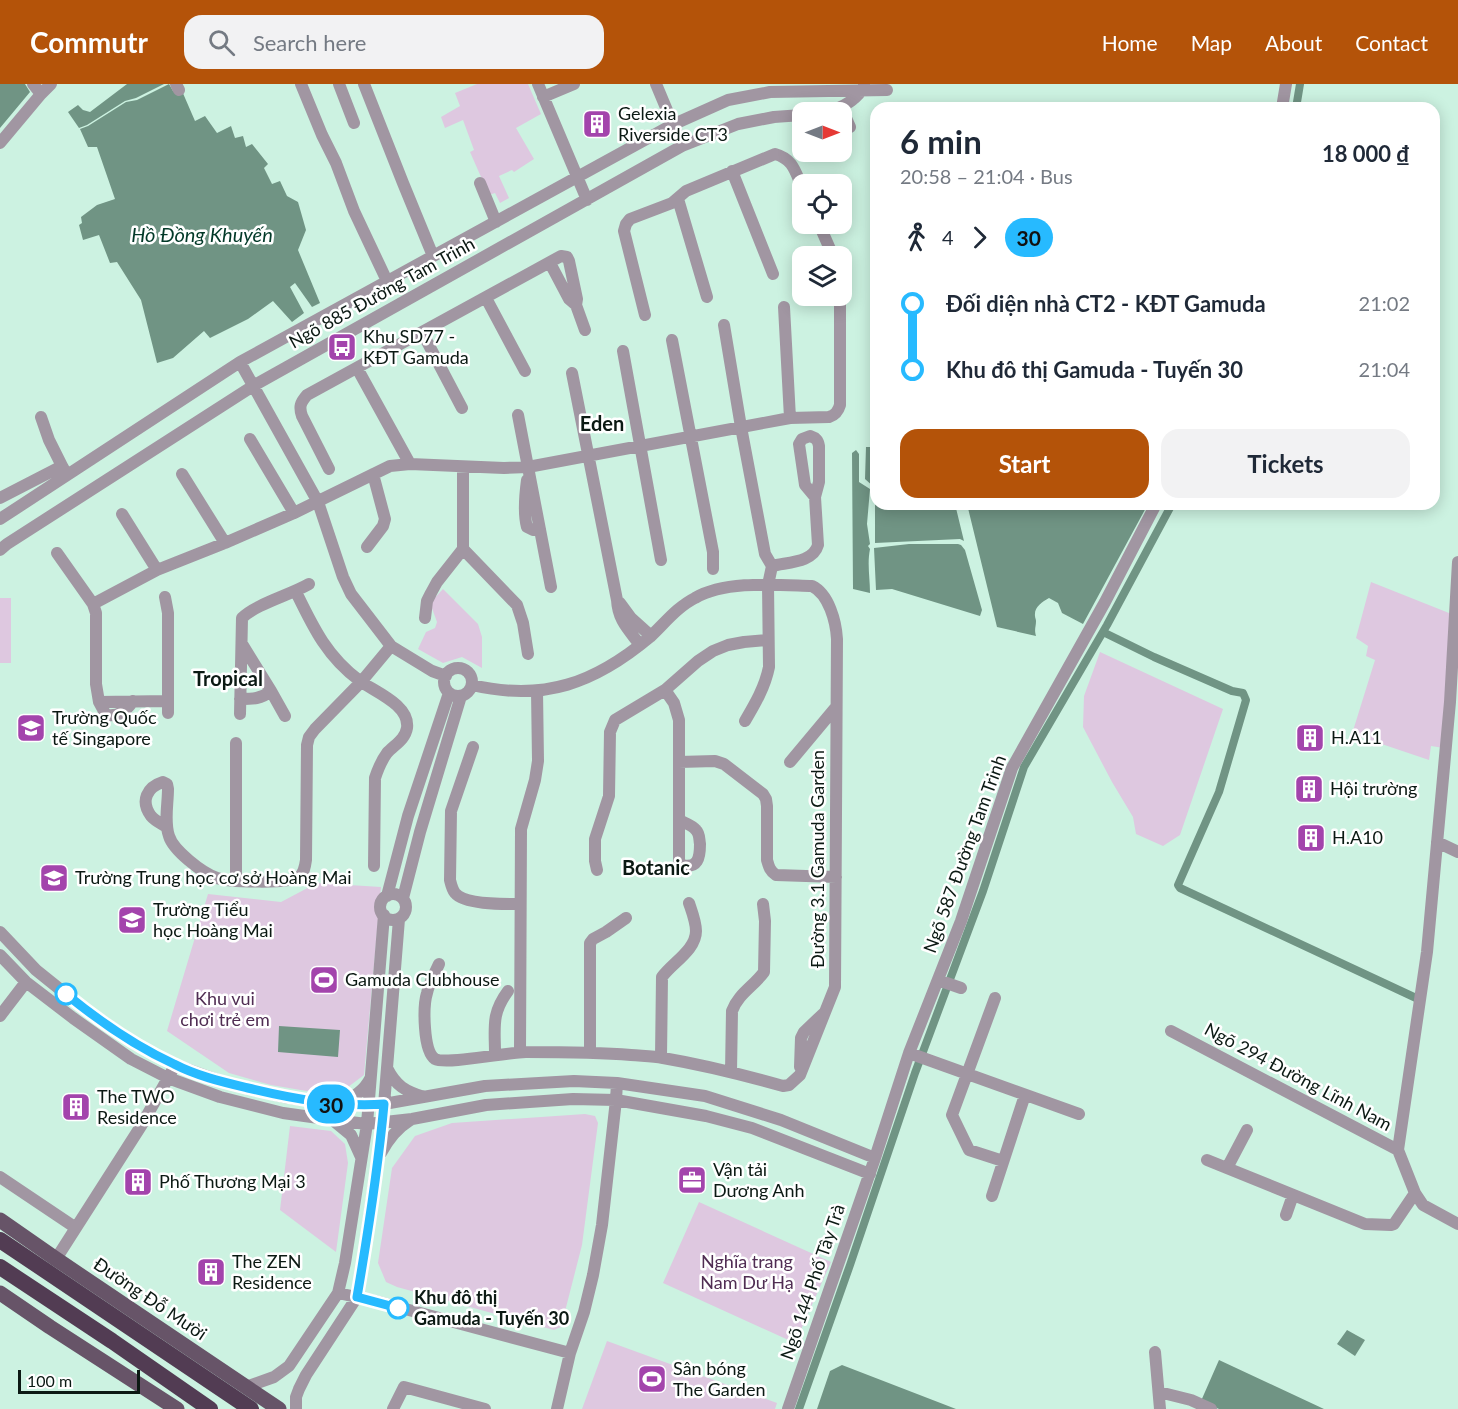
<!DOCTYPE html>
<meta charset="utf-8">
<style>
body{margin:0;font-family:Lato,sans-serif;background:#f2f2f3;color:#1f2937;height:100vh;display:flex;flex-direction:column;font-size:22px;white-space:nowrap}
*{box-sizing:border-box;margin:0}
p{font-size:20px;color:#747a83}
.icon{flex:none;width:33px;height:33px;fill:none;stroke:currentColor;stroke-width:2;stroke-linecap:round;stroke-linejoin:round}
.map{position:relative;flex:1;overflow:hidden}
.side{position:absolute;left:870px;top:18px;width:570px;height:408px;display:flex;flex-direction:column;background:#fff;border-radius:18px;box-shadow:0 3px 15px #0003}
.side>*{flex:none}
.badge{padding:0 12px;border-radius:20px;font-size:21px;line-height:39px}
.needle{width:39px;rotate:90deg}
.fabs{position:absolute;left:792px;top:18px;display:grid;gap:12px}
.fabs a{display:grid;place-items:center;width:60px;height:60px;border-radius:12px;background:#fff;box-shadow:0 3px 15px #0003;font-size:30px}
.scale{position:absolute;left:18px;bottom:15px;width:122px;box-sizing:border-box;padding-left:6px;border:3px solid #0b1913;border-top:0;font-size:16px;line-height:21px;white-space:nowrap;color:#0b1913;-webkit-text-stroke:4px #fff;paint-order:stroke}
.map>.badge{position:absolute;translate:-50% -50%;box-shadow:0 0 0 3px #fff}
.legs{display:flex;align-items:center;gap:9px;height:66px;padding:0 30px;font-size:20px}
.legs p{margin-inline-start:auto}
.headline{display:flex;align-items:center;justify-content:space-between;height:102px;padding:0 30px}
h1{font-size:33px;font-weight:700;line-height:45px}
.cta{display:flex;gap:12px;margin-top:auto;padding:12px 30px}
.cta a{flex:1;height:69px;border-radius:18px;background:#b45309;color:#fff;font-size:24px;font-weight:700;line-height:69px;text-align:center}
.cta a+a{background:#f2f2f3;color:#1f2937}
ul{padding:0 30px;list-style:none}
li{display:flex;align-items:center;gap:21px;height:66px;font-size:22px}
li i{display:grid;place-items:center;width:9px;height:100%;margin:0 8px;background:currentColor}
li i::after{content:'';width:15px;height:15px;margin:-8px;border:4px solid;border-radius:50%;background:#fff}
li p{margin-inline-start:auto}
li:first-child i{background:linear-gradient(#0000 50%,currentColor 0)}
li:last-child i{background:linear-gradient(currentColor 50%,#0000 0)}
header{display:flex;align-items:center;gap:36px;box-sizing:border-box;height:84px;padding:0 30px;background:#b45309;color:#fff}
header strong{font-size:28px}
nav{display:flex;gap:33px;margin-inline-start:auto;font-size:21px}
.search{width:420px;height:54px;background:#f2f2f3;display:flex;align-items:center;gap:15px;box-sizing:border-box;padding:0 21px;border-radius:18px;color:#747a83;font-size:22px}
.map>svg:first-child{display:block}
.green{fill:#dec8e0}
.water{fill:#709484}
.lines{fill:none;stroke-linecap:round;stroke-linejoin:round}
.canal{stroke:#709484;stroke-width:8}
.minor{stroke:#a196a2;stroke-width:12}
.major{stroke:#675468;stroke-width:15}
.highway{stroke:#523c53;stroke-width:16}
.line-1-casing{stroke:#fff;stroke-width:14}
.line-1{stroke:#27baff;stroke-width:9}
.stop-1-dot{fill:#fff;stroke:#27baff;stroke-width:3}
.labels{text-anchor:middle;stroke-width:5;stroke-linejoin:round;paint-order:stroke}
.poi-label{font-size:18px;fill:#0b1913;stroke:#fff;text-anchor:start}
.street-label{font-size:18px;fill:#0b1913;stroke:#fff}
.park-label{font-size:18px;fill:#502d53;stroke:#fff}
.stop-label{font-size:18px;font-weight:bold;fill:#0b1913;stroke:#fff;text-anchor:start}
.water-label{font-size:20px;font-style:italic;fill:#023928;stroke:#fff}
.neighbourhood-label{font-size:20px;font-weight:bold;fill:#0b1913;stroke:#fff}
</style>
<header>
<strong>Commutr</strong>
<div class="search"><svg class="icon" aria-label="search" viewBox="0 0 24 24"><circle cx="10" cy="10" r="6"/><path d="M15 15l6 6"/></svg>Search here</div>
<nav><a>Home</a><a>Map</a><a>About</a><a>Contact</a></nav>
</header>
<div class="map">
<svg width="1458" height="1325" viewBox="0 0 1458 1325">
<rect width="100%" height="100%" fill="#ccf2e1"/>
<!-- green -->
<path class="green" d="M 477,0 L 528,0 L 541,30 L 516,44 L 534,75 L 514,88 L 512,86 L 499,92 L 509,114 L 500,119 L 495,109 L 489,111 L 470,68 L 474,66 L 463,36 L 445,44 L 441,33 L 460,22 L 455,9 Z
M 1371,498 L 1454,531 L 1444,664 L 1431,662 L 1429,676 L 1352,650 L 1375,576 L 1366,572 L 1368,562 L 1356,554 Z
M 443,505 L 478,540 L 482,553 L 482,584 L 462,573 L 443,579 L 418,565 L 426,548 L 435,544 L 437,538 L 430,519 Z
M 0,514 L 11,514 L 11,579 L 0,579 Z
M 1100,568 L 1223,625 L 1180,751 L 1163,762 L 1136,750 L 1133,733 L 1112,698 L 1083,643 L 1084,612 Z
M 317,799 L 381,803 L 364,991 L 336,1012 L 271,1001 L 229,989 L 167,947 L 208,810 L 281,818 Z
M 585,1030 L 595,1032 L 598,1039 L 582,1161 L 561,1243 L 554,1246 L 397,1203 L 386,1198 L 378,1179 L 392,1084 L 415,1052 L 452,1039 Z
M 290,1042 L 331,1047 L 345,1060 L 348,1079 L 336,1168 L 280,1126 Z
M 699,1118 L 831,1178 L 795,1259 L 663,1199 Z
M 607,1257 L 777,1319 L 775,1325 L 582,1325 Z"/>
<!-- water -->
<path class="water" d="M 0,0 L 25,0 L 30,8 L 0,44 Z
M 127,0 L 164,0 L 136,14 L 125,17 L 87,41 L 79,44 L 68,28 L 78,21 L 83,26 L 90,28 Z
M 169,0 L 173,7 L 182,7 L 195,37 L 205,32 L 217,49 L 231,42 L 235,54 L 243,52 L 246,63 L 252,60 L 268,80 L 264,84 L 272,100 L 280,97 L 287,112 L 298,118 L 306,146 L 298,166 L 320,219 L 312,223 L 295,199 L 290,203 L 304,229 L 292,238 L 273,217 L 248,235 L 210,254 L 204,247 L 173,274 L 157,279 L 141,216 L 117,178 L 110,179 L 99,151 L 83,156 L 79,141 L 82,139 L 81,133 L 97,121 L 115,115 L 97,63 L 88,63 L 80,45 L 88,42 L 126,18 L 137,16 Z
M 866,363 L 876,363 L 876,420 L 955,420 L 964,457 L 960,455 L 875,459 L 875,404 L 865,395 Z
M 856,366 L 859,370 L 859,398 L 870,405 L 867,440 L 870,460 L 868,462 L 870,465 C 867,480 870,494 870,509 L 853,505 L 852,369 Z
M 967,420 L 1148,420 L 1083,540 L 1062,529 L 1058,519 L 1049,514 C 1042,518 1034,523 1035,532 C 1035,534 1036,535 1036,537 C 1036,543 1034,545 1036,552 L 997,543 Z
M 909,460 L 958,460 L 961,461 L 965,466 L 982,526 L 980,532 L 892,505 L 876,506 L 874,464 Z
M 279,942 L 340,946 L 338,973 L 278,968 Z
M 1347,1246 L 1365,1256 L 1355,1272 L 1337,1260 Z
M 1219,1276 L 1324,1325 L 1219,1325 L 1201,1317 Z
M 842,1281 L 956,1325 L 817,1325 L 830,1287 Z"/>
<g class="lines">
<!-- canal -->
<path class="canal" d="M 1296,24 L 1300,0
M 1103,548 L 1154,573 L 1232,607 L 1243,609 L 1246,616 L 1219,708 L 1178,801 L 1180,804 L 1416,914
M 799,1325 L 850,1181 L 915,989 L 983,807 L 1024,683 L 1107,541 L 1172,420"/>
<!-- minor -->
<path class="minor" d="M 33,0 L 41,10
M 176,0 L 179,6
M 301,0 L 322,51 L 336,79 L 354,127 L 387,197
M 339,0 L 354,39
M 364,0 L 403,99 L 433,172
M 538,0 L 587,116
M 656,0 L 682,62
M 543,13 L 574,0
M 841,23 L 850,43
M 1282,24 L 1286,0
M 827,28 C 841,24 857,16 864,2
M 0,59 L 41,10 L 51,0
M 732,87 L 773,190
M 480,99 L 496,138
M 678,115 L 707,213
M 819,140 L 833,172
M 550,179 L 569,215 L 576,221
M 486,214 L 525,287
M 784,223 L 790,334
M 645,231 L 624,147 L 626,140 L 630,135 L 672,119 L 686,107 L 775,70 C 793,75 795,87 802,103
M 724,241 L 741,343 L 765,470 L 772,482 L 768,501 L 769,583 C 765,603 755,620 745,637
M 422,248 L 462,324
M 672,256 L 713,468 L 713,485
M 623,267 L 661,476
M 240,278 L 318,418 L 343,493 L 351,510 L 391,562 L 432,587 L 446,592
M 357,284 L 410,380
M 572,289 L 617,516 C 618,536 628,545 640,561
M 518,331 L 551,503
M 41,333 L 49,356 L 62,382
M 250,355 L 294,429
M 329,385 L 302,332 C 299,323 300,319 307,311 L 561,172 L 567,173 L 569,177 L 577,215 L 576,221 L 585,246
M 182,390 L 225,459
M 527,396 C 525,411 523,429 527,443 L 533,446 L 540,445
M 0,414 L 62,382 L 67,391
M 122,430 L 157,486
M 0,435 L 240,278 L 672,41 L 728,16 L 770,8 L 887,6
M 367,463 L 383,442 L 385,435 L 373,390
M 463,465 L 517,521 L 523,539 L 528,570
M 0,466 L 7,460 L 253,302 L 682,62 L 738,40 L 774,33 L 802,31
M 57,469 L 93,520 L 96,529 L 96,600 L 99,618 L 106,631 C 119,633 126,627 133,617
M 772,482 C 787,478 813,479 818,461 L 815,413 L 819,398 L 819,362 C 818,356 816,354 810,352 L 802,355 L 799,360 L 805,401 L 815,413
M 296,508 C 313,543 327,573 360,597 C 375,608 410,621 407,644 C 405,656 394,661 387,669 C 381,677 378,685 375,694 L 374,782
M 165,513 L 168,529 L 168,629
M 620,519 L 631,534 L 651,552
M 93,520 L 157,486 L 225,459 L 294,429 L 390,382 L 410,380 L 504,384 L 528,383 L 790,334 L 829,333 C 835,331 838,328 840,321 L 840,212
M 425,534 L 427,517 L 431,509 L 437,498 L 463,465 L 463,383
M 242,560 L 271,607 L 285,632
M444 598a14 14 0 1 1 28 0a14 14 0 1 1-28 0Z
M 665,606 L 674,619 L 679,636 L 679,776 L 681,781 C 698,785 700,774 700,760 C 699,755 700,750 696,746 C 692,741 685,739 679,736
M 240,615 C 253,615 261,615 271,607
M 99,618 L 168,617
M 240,630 L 242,534 C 256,520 290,511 309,500
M 236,659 L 236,797
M 473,663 L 451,727 L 450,796 C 451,800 452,805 455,809 C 465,821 505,820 520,820
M 679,678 L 715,677 L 724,680 L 763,710 L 766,715 L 767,722 L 767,776 C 769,783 770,787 776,791 L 836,793
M 790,678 L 836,623
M 167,743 C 162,740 155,737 151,732 C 140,717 147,703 163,698 L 167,700 L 168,705 C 168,720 164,738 169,752 C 173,766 202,789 217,794 C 228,798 291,800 299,793 C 304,789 305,783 306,776 L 307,661 L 309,653 L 315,645 L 361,598 L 391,562
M 1437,758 L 1458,768
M 597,786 L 595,777 L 595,755 L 609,712 L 610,648 L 615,636 L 665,606 L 698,577 L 713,567 L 728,561 L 744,558 L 768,556
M380 823a13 13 0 1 1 26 0a13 13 0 1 1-26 0Z
M 387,812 L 408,732 L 449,609
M 403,814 L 420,748 L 461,612
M 0,848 L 36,886 L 82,923 L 137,961 L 175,981 L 223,998 L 284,1013 L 325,1019 L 362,1021 L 384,1020 L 485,1002 L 574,997 L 617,999 L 705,1012 L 781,1036 L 875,1074
M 0,871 L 26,898 L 73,934 L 131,975 L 168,994 L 220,1013 L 283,1029 L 333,1036 L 367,1040 L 412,1035 L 486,1021 L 573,1015 L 616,1016 L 706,1032 L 752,1044 L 870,1090
M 439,880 C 435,889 429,899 427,909 C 423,922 423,967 435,975 C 446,981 508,968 526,968 C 561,968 596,968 631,971 C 642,972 653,972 663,974 C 704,981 744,991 783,1002 L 789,1001 L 800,991 L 835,903 L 837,555 C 836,538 829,510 812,502 C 778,501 726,496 695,514 C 677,523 664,540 650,553 C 595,599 544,618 472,601
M 938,896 L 961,904
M 995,914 L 952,1031 L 969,1066 L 1003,1077
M 0,932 L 26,898
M 1171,947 L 1398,1066 L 1415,1109 L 1423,1121 L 1458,1140
M 520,968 L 521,745 L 535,696 L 538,677 L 537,607
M 590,968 L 590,859 L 593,855 L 606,848 L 626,834
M 909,969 L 1079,1030
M 495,970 C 495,943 491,930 508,907
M 661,973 L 662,893 C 672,879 696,866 696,847 C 696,838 692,828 689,819
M 800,983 L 801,954 L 804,948 L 824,929
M 387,984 C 396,1002 405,1007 424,1013
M 731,988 L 732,927 C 738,910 754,902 764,888 L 765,837 L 763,820
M 340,1019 C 353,1014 364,1007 370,995
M 334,1037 L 351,1051 L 361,1073
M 1398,1066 L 1427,868 L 1450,618 L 1458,478
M 381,1069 C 388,1056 396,1045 409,1037
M 1207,1076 L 1365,1140 L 1391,1141 L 1394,1140 L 1415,1109
M 1227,1084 L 1247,1046
M 0,1093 L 76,1144
M 992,1112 L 1025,1011
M 1286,1131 L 1293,1111
M 56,1175 L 141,1042 L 172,987
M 338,1209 L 379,1218 L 570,1269
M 1155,1268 L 1160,1325
M 246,1303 L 274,1293 L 289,1282 L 338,1209 L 345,1179 L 367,1040 L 384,831
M 1159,1308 L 1191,1316 L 1211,1325
M 296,1325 L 296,1313 L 299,1305 L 306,1291 L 357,1213 L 364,1170 L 382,1046 L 399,835
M 393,1325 L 404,1303 L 485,1325
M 557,1325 L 570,1269 L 584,1228 L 593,1191 L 602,1141 L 616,1016 L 617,999
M 788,1325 L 875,1074 L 909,969 L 961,837 L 1012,684 L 1105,518 L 1156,420"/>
<!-- major -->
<path class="major" d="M 0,1136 L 56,1175 L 279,1325
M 0,1209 L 50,1243 L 177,1325"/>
<!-- highway -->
<path class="highway" d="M 0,1156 L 251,1325
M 0,1183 L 112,1257 L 210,1325"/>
</g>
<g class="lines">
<!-- line-1 casing -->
<g class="line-1-casing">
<path id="line-1" d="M 66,910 C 99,937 135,962 174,980 C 197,992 223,998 248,1004 C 293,1015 338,1023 384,1020 C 378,1085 368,1149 357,1213 L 398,1224"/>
</g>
<!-- line-1 -->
<use href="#line-1" class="line-1"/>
</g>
<!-- icons -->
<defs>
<g id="building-square" transform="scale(1.5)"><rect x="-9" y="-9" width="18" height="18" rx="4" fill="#a344ac" stroke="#fff"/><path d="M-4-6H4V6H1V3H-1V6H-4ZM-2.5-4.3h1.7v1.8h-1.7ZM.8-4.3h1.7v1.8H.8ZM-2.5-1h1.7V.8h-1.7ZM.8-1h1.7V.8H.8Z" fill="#fff"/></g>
<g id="bus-square" transform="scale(1.5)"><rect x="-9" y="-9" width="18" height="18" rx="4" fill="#a344ac" stroke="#fff"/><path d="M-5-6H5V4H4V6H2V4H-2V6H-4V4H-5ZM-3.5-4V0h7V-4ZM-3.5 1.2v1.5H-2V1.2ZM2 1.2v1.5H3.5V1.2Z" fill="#fff"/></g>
<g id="school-square" transform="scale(1.5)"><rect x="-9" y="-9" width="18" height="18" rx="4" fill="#a344ac" stroke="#fff"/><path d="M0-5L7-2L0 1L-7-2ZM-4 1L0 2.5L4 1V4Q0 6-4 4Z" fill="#fff"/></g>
<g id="stadium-square" transform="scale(1.5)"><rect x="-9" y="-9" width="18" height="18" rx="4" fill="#a344ac" stroke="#fff"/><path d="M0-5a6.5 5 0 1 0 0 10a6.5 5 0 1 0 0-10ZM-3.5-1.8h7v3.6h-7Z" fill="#fff"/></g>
<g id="office-square" transform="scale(1.5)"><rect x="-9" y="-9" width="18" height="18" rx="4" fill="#a344ac" stroke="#fff"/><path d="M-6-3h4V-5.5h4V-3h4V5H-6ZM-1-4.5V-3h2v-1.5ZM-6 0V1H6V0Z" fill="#fff"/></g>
</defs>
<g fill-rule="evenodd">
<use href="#building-square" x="597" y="40"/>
<use href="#bus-square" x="342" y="263"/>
<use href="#school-square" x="31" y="644"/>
<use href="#building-square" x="1310" y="654"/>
<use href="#building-square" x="1309" y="705"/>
<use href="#building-square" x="1311" y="754"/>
<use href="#school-square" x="54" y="794"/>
<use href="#school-square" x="132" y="836"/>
<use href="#stadium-square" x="324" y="896"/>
<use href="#building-square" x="76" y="1023"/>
<use href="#office-square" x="692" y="1096"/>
<use href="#building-square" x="138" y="1098"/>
<use href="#building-square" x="211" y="1188"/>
<use href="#stadium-square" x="652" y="1295"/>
</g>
<!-- markers -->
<g class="stop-1-dot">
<circle cx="66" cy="910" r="10"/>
<circle cx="398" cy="1224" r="10"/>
</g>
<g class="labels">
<!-- poi labels -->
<g class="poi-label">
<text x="618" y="36">Gelexia<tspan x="618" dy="21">Riverside CT3</tspan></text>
<text x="363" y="259">Khu SD77 -<tspan x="363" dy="21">KĐT Gamuda</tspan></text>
<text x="52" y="640">Trường Quốc<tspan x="52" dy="21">tế Singapore</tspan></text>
<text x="1331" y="660">H.A11</text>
<text x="1330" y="711">Hội trường</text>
<text x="1332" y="760">H.A10</text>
<text x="75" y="800">Trường Trung học cơ sở Hoàng Mai</text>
<text x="153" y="832">Trường Tiểu<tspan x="153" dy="21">học Hoàng Mai</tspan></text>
<text x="345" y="902">Gamuda Clubhouse</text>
<text x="97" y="1019">The TWO<tspan x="97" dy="21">Residence</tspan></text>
<text x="713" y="1092">Vận tải<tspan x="713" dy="21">Dương Anh</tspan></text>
<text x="159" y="1104">Phố Thương Mại 3</text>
<text x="232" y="1184">The ZEN<tspan x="232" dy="21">Residence</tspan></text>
<text x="673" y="1291">Sân bóng<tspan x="673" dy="21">The Garden</tspan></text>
</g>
<!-- street labels -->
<g class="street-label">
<text transform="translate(382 209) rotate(-29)" y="6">Ngõ 885 Đường Tam Trinh</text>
<text transform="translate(965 770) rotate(-70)" y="6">Ngõ 587 Đường Tam Trinh</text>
<text transform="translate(818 775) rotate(-90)" y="6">Đường 3.1 Gamuda Garden</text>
<text transform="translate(1298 993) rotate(28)" y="6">Ngõ 294 Đường Lĩnh Nam</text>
<text transform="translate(813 1198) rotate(-71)" y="6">Ngõ 144 Phố Tây Trà</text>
<text transform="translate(150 1215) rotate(34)" y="6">Đường Đỗ Mười</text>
</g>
<!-- park labels -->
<g class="park-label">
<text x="225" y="921">Khu vui<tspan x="225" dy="21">chơi trẻ em</tspan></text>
<text x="747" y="1184">Nghĩa trang<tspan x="747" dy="21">Nam Dư Hạ</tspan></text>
</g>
<!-- stop labels -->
<g class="stop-label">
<text x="414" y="1220">Khu đô thị<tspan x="414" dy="21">Gamuda - Tuyến 30</tspan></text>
</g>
<!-- water labels -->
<g class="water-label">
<text x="202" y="158">Hồ Đồng Khuyến</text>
</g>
<!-- neighbourhood labels -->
<g class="neighbourhood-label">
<text x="602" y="347">Eden</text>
<text x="228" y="602">Tropical</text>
<text x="656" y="791">Botanic</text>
</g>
</g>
</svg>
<div class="fabs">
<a><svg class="needle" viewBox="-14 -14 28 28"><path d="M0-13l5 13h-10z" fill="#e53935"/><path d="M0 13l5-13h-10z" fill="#747a83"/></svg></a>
<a><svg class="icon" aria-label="locate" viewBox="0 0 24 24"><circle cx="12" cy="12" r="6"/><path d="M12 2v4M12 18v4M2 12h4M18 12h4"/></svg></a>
<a><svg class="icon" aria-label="layers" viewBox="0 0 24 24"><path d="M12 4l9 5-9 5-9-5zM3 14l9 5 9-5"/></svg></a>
</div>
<div class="scale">100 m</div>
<b class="badge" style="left:331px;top:1020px;background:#27baff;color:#111">30</b>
<section class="side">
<div class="headline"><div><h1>6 min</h1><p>20:58 – 21:04 · Bus</p></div><b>18 000 ₫</b></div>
<div class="legs"><svg class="icon" aria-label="walk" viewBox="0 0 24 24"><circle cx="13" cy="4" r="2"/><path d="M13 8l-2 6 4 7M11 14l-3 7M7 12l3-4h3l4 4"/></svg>4<svg class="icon" aria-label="forward" viewBox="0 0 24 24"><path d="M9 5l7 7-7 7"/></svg><b class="badge" style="background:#27baff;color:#111">30</b></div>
<ul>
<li><i style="color:#27baff"></i><b>Đối diện nhà CT2 - KĐT Gamuda</b><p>21:02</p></li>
<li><i style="color:#27baff"></i><b>Khu đô thị Gamuda - Tuyến 30</b><p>21:04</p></li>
</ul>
<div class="cta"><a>Start</a><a>Tickets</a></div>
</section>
</div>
